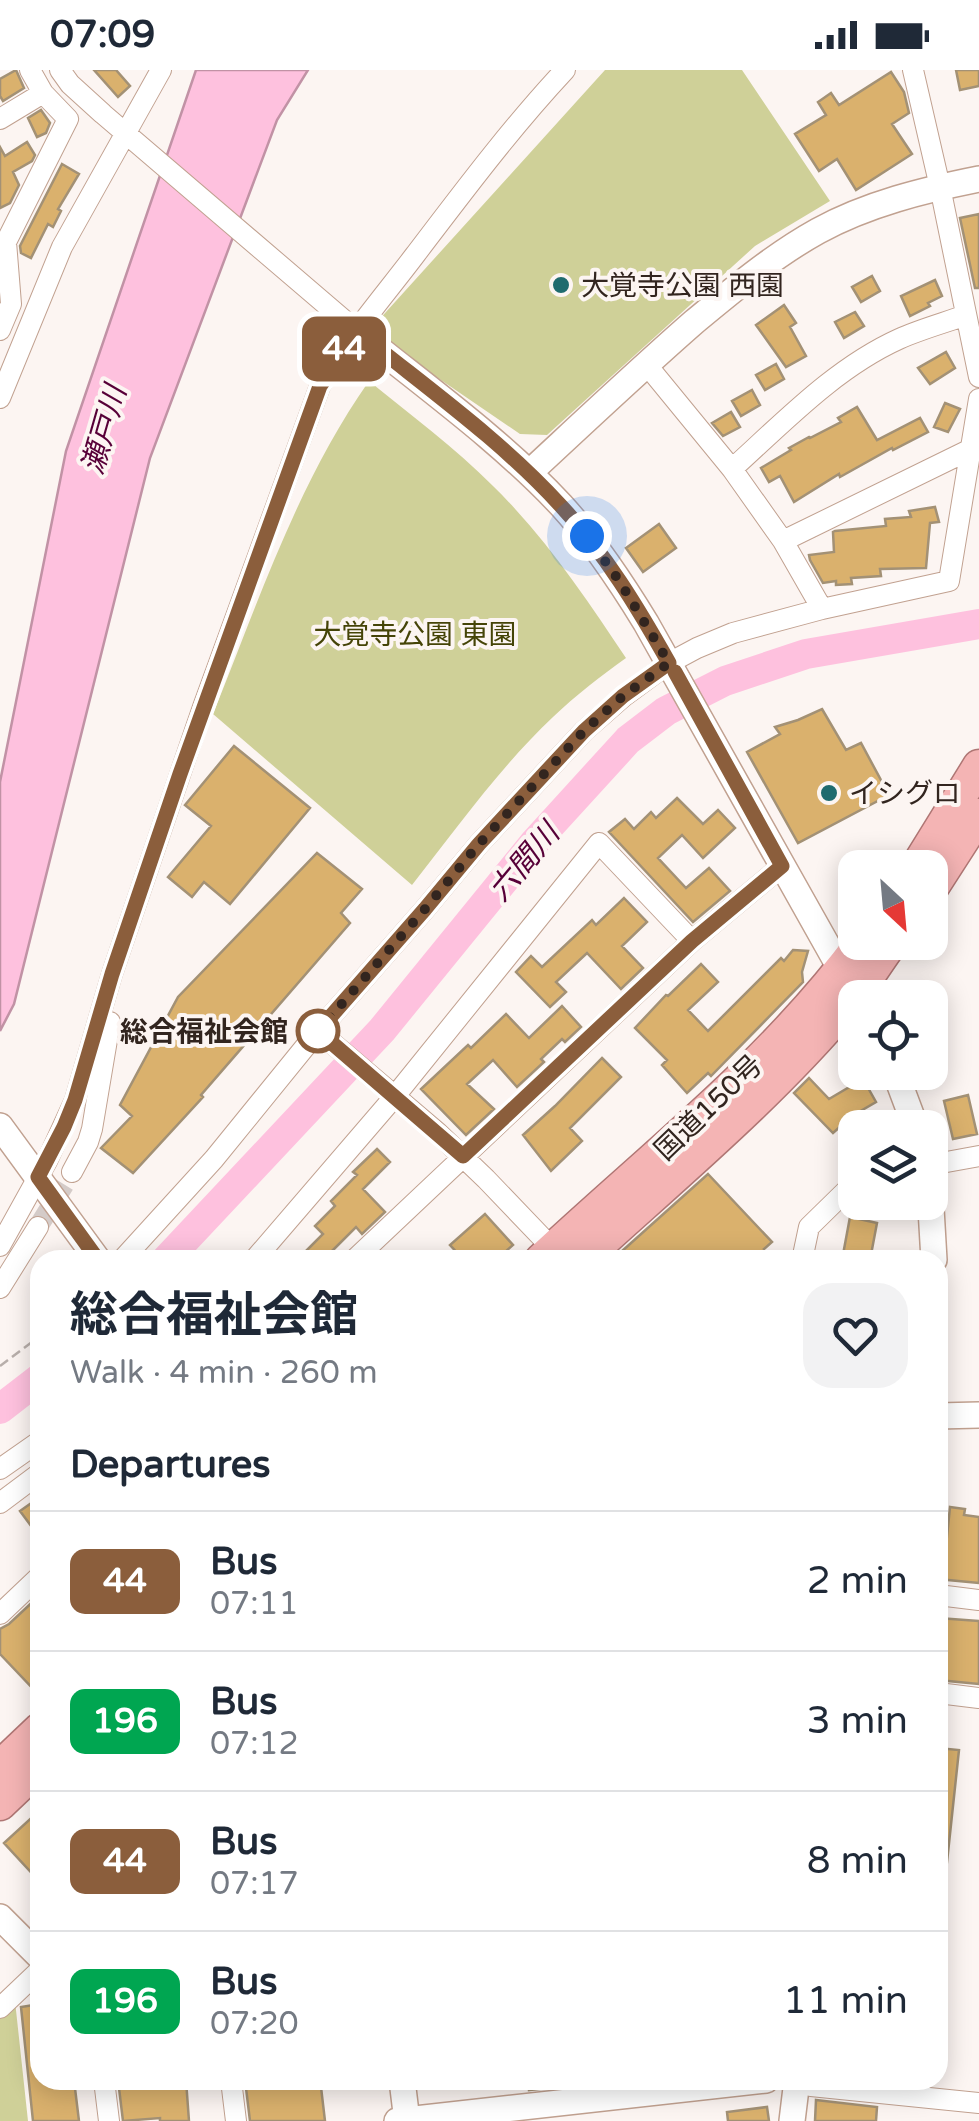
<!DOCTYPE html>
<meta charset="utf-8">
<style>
body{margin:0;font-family:"Varela Round","Noto Sans JP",sans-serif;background:#f2f2f3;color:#1f2937;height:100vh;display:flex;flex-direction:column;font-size:38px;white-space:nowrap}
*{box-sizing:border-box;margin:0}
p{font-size:32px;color:#747a83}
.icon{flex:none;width:55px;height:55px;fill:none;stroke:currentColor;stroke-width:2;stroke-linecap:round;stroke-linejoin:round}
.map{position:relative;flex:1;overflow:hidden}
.side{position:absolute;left:30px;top:1180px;width:918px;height:840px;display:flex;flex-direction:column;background:#fff;border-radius:30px;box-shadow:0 5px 25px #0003}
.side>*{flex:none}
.badge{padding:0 20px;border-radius:15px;font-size:35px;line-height:65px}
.needle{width:65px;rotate:154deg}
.tools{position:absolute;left:838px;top:780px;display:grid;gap:20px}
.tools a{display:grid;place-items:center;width:110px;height:110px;border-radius:20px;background:#fff;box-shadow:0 5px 25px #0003;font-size:50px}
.you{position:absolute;width:50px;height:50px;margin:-25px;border:8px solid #fff;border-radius:50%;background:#1a73e8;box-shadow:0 0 0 15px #1a73e833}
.map>.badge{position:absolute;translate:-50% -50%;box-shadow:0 0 0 5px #fff}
h2{padding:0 40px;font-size:38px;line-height:90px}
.round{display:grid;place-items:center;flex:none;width:105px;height:105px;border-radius:30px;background:#f2f2f3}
.overview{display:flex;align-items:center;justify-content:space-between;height:170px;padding:0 40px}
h1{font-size:48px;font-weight:700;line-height:75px}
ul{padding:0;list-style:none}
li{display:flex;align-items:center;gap:30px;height:140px;padding:0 40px;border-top:2px solid #e0e1e3}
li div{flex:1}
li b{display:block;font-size:38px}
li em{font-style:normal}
li .badge{min-width:110px;font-weight:700;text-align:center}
.status{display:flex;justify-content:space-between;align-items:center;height:70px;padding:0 50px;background:#fff;direction:ltr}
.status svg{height:28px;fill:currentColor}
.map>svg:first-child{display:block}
.green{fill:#cfd098}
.water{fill:#fec1de;stroke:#c192a5;stroke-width:2.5}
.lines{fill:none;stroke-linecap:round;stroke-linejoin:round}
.river{stroke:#fec1de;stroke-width:30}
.building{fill:#dab16d;stroke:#a39175;stroke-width:2.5}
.minor-tunnel{stroke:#d4cbc8;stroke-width:20;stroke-dasharray:20 10;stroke-linecap:butt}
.minor-casing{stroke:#c1a190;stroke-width:22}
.tertiary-casing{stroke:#c1a190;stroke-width:28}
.trunk-casing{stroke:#af7674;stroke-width:35}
.path{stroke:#b8afab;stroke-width:2.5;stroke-dasharray:10 5;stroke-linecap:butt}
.minor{stroke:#fff;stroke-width:20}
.tertiary{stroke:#fff;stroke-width:25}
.trunk{stroke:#f4b4b4;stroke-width:32}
.line-casing{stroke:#fff;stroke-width:22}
.line{stroke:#8b5e3c;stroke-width:15}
.walk{stroke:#32251f;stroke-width:10;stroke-dasharray:0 18}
.poi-dot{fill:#1f6b6e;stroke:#fcf5f2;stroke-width:4}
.stop-dot{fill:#fff;stroke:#8b5e3c;stroke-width:5}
.labels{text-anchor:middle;stroke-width:8;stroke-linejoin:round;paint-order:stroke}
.poi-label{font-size:28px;fill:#32251f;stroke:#fcf5f2;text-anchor:start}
.park-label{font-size:28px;fill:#454407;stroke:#fcf5f2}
.stop-label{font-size:28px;font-weight:bold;fill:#32251f;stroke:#fcf5f2;text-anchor:end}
.street-label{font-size:28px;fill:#32251f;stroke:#fcf5f2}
.water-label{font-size:30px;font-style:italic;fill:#570038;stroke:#fcf5f2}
</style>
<div class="status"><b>07:09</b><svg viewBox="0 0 49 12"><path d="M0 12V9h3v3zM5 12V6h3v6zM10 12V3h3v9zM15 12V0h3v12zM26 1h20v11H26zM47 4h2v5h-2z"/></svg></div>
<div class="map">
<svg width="979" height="2051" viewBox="0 0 979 2051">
<rect width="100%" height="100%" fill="#fcf5f2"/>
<!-- green -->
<path class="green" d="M 605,0 L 742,0 L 830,131 L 755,176 L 547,365 L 520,364 L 381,269 L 376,253 Z
M 369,311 C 411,345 455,378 493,416 C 545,467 586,528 626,588 C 601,606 576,625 553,647 C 500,697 457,758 412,815 L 213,644 C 259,530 298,412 369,311 Z
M 15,1931 L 28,2051 L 0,2051 L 0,1946 Z"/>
<!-- water -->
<path class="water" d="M 196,0 L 308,0 L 277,50 L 150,388 L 14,934 L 0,961 L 0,712 L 66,381 Z"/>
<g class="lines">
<!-- river -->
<path class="river" d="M 166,1190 L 382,960 L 535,772 L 628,670 L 666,641 L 725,611 L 806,584 L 979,554
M 0,1339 L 40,1308"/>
</g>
<!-- building -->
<path class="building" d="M 16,0 L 24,18 L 3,31 L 0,26 L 0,9 Z
M 94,0 L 116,0 L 130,16 L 118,27 Z
M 956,0 L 979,0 L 979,16 L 960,20 Z
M 891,2 L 904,22 L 909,43 L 892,54 L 912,84 L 856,120 L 837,89 L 819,101 L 795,64 L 826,45 L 818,32 L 831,23 L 839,35 Z
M 41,40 L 50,53 L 46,63 L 37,67 L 28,48 Z
M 27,72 L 35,85 L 32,91 L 13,102 L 19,115 L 10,133 L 0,138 L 0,77 L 5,86 Z
M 62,94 L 79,104 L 58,139 L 61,141 L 53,157 L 48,154 L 31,188 L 21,183 L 20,176 Z
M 979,144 L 979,218 L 975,218 L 960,148 Z
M 872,206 L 880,221 L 861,232 L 852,217 Z
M 935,210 L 942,226 L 928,233 L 930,236 L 910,246 L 901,226 Z
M 784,235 L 796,253 L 790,257 L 806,286 L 786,297 L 756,255 Z
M 855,242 L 864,256 L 844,268 L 835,252 Z
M 946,282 L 955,298 L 930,314 L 918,298 Z
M 776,294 L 784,309 L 765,320 L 756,305 Z
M 752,320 L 760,335 L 741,346 L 732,331 Z
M 945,333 L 960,339 L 948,362 L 934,357 Z
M 857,337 L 877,370 L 920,348 L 928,362 L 893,380 L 892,378 L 840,407 L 839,404 L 794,432 L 780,406 L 769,412 L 761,398 L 791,380 L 789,378 L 809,367 L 810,368 L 841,352 L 838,348 Z
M 731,342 L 740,357 L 723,366 L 712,353 Z
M 935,437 L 939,452 L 930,453 L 926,498 L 880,499 L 881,506 L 851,508 L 852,514 L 836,515 L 836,511 L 823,513 L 810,490 L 809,485 L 834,482 L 833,462 L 835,461 L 886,456 L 885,449 L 911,447 L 909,441 Z
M 659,454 L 676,478 L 643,502 L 626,478 Z
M 822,639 L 846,680 L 861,673 L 889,725 L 798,773 L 747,682 L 780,664 L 775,657 L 798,650 Z
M 234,676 L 310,738 L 230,834 L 204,812 L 192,827 L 168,807 L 211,756 L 185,735 Z
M 677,728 L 703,754 L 718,740 L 735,758 L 703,788 L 682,765 L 658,788 L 686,818 L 709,798 L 730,821 L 693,852 L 609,762 L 625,749 L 634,759 L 651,742 L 656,748 Z
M 317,783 L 362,819 L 341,843 L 350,853 L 201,1025 L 203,1027 L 133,1103 L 101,1078 L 132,1046 L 120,1035 L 178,927 Z
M 624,828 L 647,852 L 622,876 L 643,898 L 621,919 L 587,883 L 556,912 L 566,922 L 550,937 L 516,902 L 531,886 L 542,897 L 592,850 L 596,855 Z
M 793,880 L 808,881 L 802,902 L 803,912 L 711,1006 L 708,1003 L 687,1023 L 662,995 L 667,990 L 635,958 L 666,925 L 668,926 L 701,894 L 718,912 L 688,940 L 708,961 L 781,888 L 784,891 Z
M 562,936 L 581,957 L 565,972 L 562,969 L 541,989 L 544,992 L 517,1017 L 493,990 L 467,1014 L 494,1039 L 466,1065 L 421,1019 L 468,975 L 471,978 L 506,944 L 529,968 Z
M 602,988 L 621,1007 L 570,1058 L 582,1071 L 551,1101 L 523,1065 L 555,1036 Z
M 809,1008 L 829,1029 L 863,1009 L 876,1032 L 852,1046 L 833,1063 L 794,1023 Z
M 968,1025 L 977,1064 L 953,1069 L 944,1031 Z
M 377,1079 L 390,1092 L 363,1119 L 385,1142 L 362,1164 L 356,1157 L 333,1180 L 341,1187 L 341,1190 L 297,1190 L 323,1164 L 315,1156 L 335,1136 L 331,1131 L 357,1105 L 353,1102 Z
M 708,1104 L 772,1172 L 764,1179 L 775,1190 L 612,1190 Z
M 485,1144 L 513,1175 L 496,1190 L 464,1190 L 450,1175 Z
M 850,1147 L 877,1153 L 870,1190 L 842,1190 Z
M 40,1427 L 40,1468 L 20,1441 Z
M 950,1437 L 965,1439 L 964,1445 L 979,1447 L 979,1513 L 938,1509 L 938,1485 L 945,1486 Z
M 40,1525 L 40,1626 L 0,1584 L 0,1559 L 9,1554 Z
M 938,1548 L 979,1551 L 979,1614 L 938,1610 Z
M 938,1678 L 959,1680 L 947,1792 L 938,1791 Z
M 40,1740 L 40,1812 L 4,1773 Z
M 40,1934 L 40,2010 L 74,2010 L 79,2051 L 33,2051 L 21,1937 Z
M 118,2010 L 186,2010 L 189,2051 L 160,2051 L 160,2048 L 123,2051 Z
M 245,2010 L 317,2010 L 318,2017 L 321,2017 L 325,2051 L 250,2051 Z
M 528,2010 L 584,2010 L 584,2014 L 529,2020 Z
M 816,2030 L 877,2037 L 876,2051 L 815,2051 Z
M 767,2037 L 769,2051 L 728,2051 L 727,2042 Z"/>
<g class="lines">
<!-- minor-tunnel -->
<path class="minor-tunnel" d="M 38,1157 L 72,1102"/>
<!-- minor casing -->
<g class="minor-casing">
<path id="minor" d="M 60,0 L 70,14 L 103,44 L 358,262
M 913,0 L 940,117 L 979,307
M 0,49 L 43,23
M 0,260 L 11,234 L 6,172 L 68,49 L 43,23 L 30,0
M 646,294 L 732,399 L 783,471 L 822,539 L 949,511 L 979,329
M 0,328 L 62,177 L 161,0
M 732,399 C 784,352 835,298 899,269 C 921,259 944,253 966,245
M 783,471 L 969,380
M 318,961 L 438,1063 L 486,1109 L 553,1179
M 930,1095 L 979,1086
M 72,1102 L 88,1072 L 92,1059 L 110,952
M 0,1176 L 47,1091 L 75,1030 L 112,904 L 203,637 L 320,316 C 344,272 384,226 415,185 C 463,122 510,59 565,0
M 122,1190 L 214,1089 L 318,961 L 425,839 L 479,774 L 584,661 L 623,627 L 669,593 L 697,578 L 733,563 L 822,539
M 254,1190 L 395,1026 L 599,773 L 692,871
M 354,1190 L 692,871 L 782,796
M 802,1190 L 809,1157 L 855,1112
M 0,1218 L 38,1157
M 0,1399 L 40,1371
M 0,1433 L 40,1403
M 938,1525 L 979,1530
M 0,1544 L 40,1506
M 938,1623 L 979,1628
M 0,1938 L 40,1900
M 104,2010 L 109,2051
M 231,2010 L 236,2051
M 797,2011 L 811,2016 L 979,2033"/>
</g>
<!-- tertiary casing -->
<g class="tertiary-casing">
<path id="tertiary" d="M 358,262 C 427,318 500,370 561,435 C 594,471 621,512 646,553 L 849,914
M 529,403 C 584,352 638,301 694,252 C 734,219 773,186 818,161 C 867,134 924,120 979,109
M 895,1002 L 916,1058
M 0,1056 L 98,1190
M 930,1121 L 934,1190
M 938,1346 L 979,1345
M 0,1847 L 40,1887
M 402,2010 L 407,2051
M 397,2051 L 766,2010
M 792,2051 L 797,2010"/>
</g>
<!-- trunk casing -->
<g class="trunk-casing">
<path id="trunk" d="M 916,798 L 979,696
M 930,821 L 979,745
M 541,1190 C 651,1087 772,994 862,872
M 582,1190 C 674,1106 772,1025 852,929 C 866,911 878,891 892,872
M 0,1697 L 40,1659
M 0,1734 L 40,1696"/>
</g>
<!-- path -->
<path class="path" d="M 0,1296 L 40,1266"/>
<!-- minor -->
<use href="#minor" class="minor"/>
<!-- tertiary -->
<use href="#tertiary" class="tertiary"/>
<!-- trunk -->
<use href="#trunk" class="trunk"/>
</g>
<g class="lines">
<!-- line casing -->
<g class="line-casing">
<path id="line" d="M 98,1190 L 38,1107 L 64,1057 L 75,1030 L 112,904 L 180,704 L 320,316 L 358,262 C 427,318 501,370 561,436 C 605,483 638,538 669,593 L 623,626 L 584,661 L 479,774 L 425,839 L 318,961 L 463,1086 L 692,871 L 782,796 L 675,602"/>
</g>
<!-- line -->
<use href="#line" class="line"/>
<!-- walk -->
<path class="walk" d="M 318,961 L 425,839 L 479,774 L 584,661 L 623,626 L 669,593 L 620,512 L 587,466"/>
</g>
<!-- markers -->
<g class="poi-dot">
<circle cx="561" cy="215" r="10"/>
<circle cx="829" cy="723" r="10"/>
</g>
<circle class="stop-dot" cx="318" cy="961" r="20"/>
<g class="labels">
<!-- poi labels -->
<g class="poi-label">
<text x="581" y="225">大覚寺公園 西園</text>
<text x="849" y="733">イシグロ</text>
</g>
<!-- park labels -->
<g class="park-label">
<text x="415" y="574">大覚寺公園 東園</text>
</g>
<!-- stop labels -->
<g class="stop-label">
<text x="288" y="971">総合福祉会館</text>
</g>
<!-- street labels -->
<g class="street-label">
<text transform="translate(708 1037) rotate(-44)" y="10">国道150号</text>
</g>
<!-- water labels -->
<g class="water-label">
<text transform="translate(104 360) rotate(-74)" y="10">瀬戸川</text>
<text transform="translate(524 792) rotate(-50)" y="10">六間川</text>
</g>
</g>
</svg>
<div class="tools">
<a><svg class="needle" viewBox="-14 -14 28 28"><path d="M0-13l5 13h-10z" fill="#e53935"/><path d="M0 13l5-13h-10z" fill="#747a83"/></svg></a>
<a><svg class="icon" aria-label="locate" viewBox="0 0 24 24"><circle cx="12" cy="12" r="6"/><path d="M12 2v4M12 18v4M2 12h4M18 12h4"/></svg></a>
<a><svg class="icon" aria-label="layers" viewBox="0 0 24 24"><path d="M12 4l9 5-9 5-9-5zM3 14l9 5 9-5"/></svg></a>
</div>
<div class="you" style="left:587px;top:466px"></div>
<b class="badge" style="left:344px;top:279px;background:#8b5e3c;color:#fff">44</b>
<section class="side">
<div class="overview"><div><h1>総合福祉会館</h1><p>Walk · 4 min · 260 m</p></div><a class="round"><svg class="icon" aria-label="heart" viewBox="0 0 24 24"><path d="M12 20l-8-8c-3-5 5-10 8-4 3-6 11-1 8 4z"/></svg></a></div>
<h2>Departures</h2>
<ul>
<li><span class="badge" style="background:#8b5e3c;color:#fff">44</span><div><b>Bus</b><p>07:11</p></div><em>2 min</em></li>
<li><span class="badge" style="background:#00a651;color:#fff">196</span><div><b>Bus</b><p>07:12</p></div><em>3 min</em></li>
<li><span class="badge" style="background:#8b5e3c;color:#fff">44</span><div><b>Bus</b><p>07:17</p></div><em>8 min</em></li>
<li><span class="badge" style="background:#00a651;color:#fff">196</span><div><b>Bus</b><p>07:20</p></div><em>11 min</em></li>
</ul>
</section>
</div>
